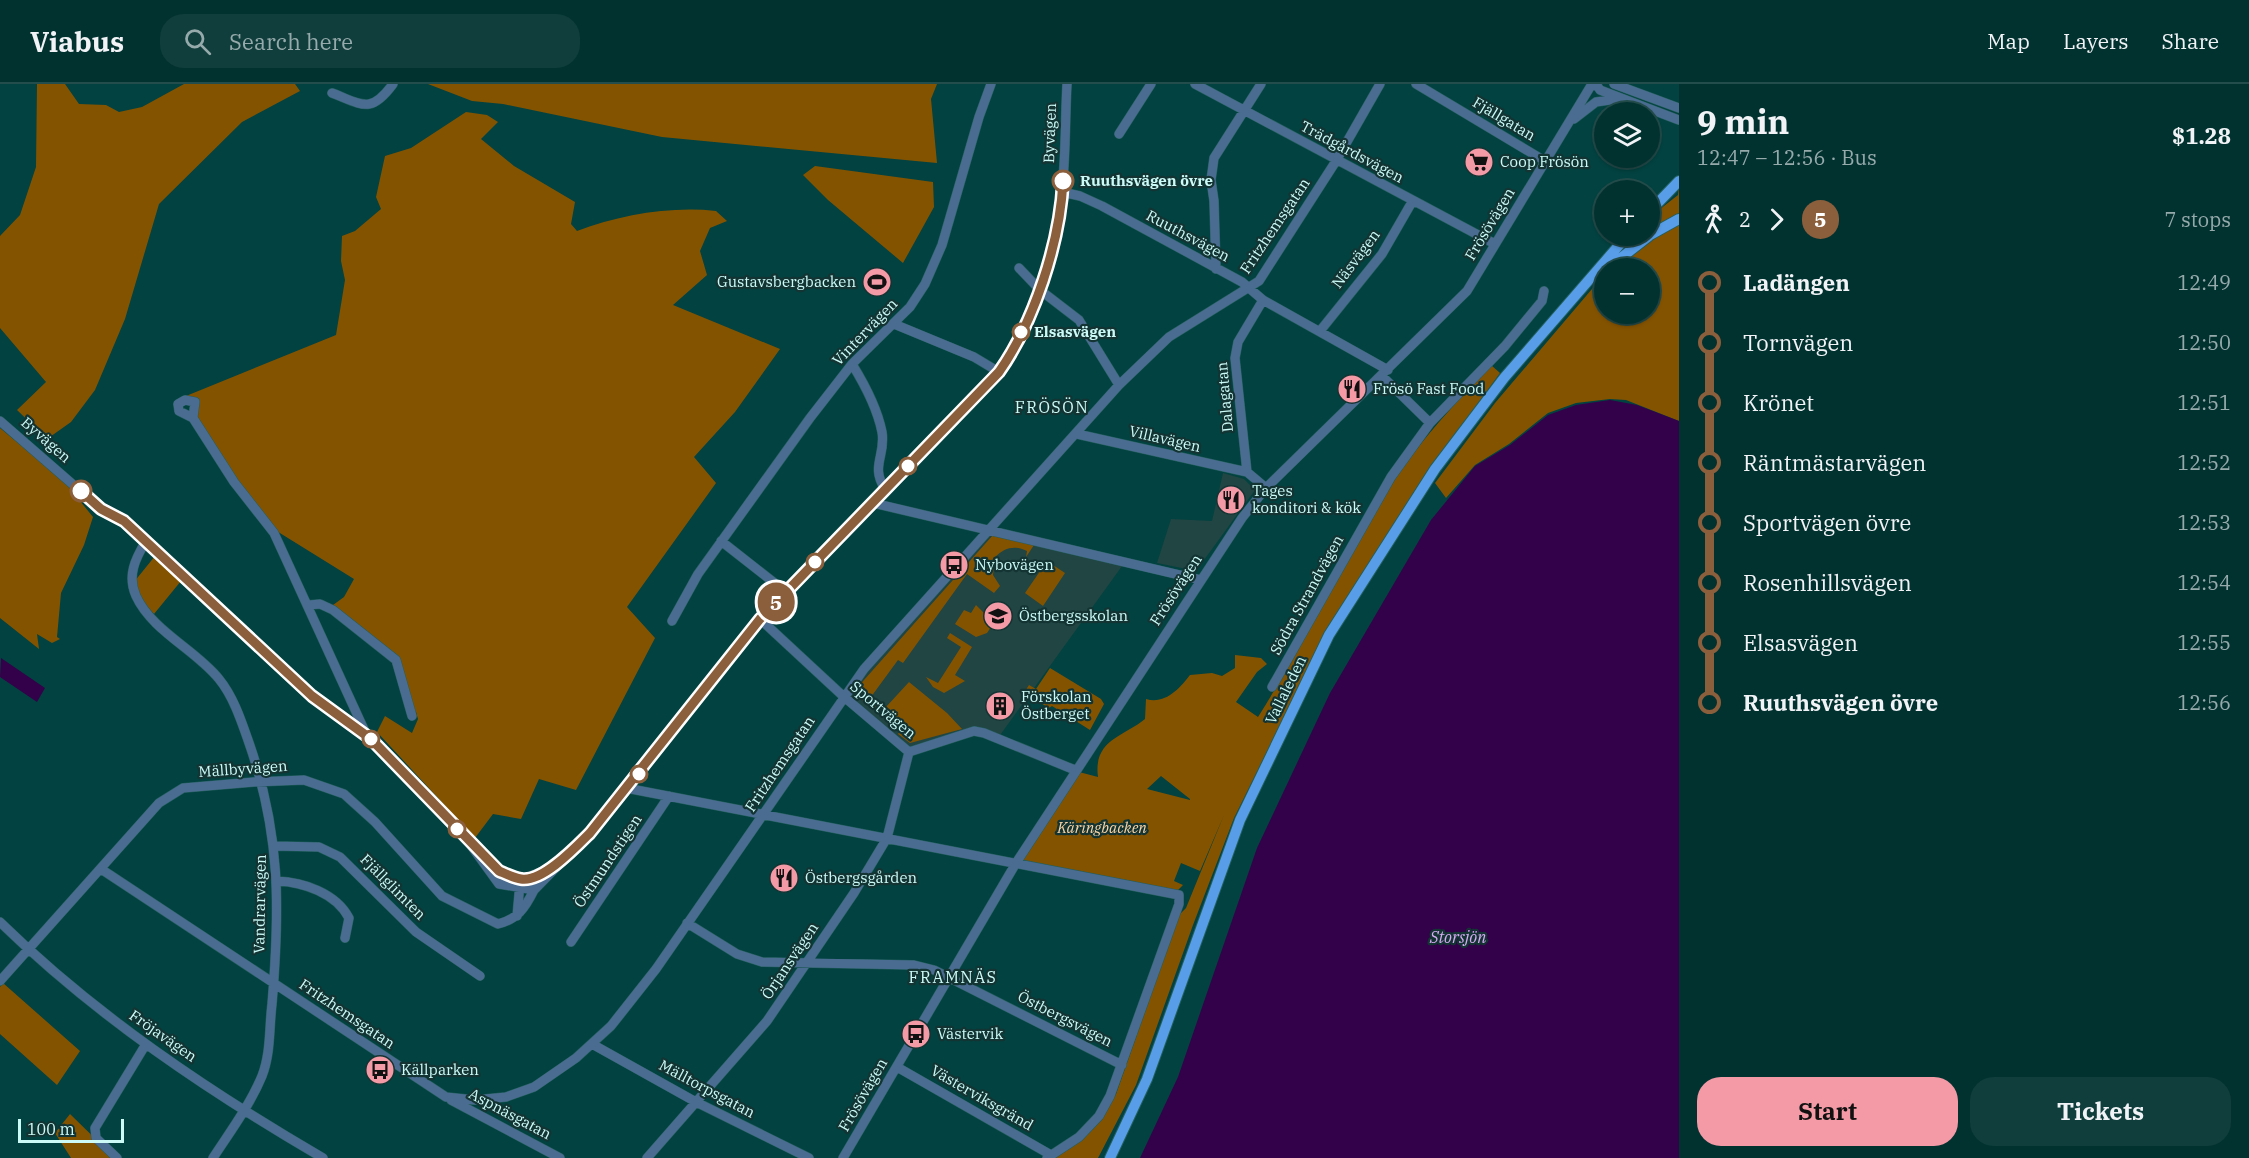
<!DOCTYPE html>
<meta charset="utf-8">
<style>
body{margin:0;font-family:"IBM Plex Serif",serif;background:#103e3c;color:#f1f3f6;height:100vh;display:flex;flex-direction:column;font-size:22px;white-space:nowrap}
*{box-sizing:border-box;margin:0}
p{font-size:20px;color:#96aaab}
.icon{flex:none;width:33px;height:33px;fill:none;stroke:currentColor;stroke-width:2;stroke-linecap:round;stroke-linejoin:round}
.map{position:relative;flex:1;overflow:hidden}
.drawer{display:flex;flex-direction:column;background:#023230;width:570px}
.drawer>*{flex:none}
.badge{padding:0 12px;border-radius:20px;font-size:21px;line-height:39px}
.tools{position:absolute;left:1594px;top:18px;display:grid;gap:12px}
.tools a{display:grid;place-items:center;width:66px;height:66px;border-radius:50%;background:#023230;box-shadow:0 2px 4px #0004,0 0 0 2px #234d4c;font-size:30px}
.scale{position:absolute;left:18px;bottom:15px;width:106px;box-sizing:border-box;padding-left:6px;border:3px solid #cbfaf7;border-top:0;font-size:16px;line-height:21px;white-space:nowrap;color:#cbfaf7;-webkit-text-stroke:4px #133433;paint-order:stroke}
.map>.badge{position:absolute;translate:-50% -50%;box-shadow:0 0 0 3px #fff}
.legs{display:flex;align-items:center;gap:9px;height:66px;padding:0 18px;font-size:20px}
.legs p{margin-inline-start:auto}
.headline{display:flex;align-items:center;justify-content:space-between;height:102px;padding:0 18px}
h1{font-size:33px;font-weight:800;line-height:45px}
.cta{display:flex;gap:12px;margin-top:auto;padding:12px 18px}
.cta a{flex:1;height:69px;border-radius:24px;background:#f49aa6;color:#111;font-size:24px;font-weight:800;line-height:69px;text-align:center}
.cta a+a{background:#103e3c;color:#f1f3f6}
ul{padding:0 18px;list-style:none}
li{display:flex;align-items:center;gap:21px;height:60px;font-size:22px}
li i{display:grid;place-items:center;width:9px;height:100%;margin:0 8px;background:currentColor}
li i::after{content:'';width:15px;height:15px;margin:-8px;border:4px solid;border-radius:50%;background:#023230}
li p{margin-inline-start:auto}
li:first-child i{background:linear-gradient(#0000 50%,currentColor 0)}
li:last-child i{background:linear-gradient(currentColor 50%,#0000 0)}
header{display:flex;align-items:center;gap:36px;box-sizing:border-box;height:84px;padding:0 30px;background:#023230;border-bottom:2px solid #234d4c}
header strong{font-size:28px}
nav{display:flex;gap:33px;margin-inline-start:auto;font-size:21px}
.search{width:420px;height:54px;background:#103e3c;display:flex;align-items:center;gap:15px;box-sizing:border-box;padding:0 21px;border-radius:24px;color:#96aaab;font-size:22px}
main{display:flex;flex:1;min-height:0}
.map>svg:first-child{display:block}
.built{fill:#204543}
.green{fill:#845300;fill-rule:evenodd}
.water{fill:#33004a}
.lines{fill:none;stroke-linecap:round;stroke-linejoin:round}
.minor-casing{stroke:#225f5d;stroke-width:10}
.major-casing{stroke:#225f5d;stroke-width:12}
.minor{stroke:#4b6c91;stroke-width:9}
.major{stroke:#579de8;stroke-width:10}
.line-1-casing{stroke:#fff;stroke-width:14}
.line-1{stroke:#8b5e3c;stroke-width:9}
.stop-1-dot{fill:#fff;stroke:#8b5e3c;stroke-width:3}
.labels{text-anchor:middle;stroke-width:4.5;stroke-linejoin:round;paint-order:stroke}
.street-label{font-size:15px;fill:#cbfaf7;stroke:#133433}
.poi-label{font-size:15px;fill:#cbfaf7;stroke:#133433;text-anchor:start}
.stop-label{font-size:15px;font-weight:bold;fill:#cbfaf7;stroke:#133433;text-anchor:start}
.park-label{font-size:15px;font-style:italic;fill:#fbd4a6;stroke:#133433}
.neighbourhood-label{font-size:16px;letter-spacing:1.5px;fill:#cbfaf7;stroke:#133433}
.water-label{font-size:16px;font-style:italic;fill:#d9acf6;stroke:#133433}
</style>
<header>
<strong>Viabus</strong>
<div class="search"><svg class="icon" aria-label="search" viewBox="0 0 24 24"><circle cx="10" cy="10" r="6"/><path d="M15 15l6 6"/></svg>Search here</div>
<nav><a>Map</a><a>Layers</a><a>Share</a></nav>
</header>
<main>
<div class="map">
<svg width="1679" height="1074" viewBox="0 0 1679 1074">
<rect width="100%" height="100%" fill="#024240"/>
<!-- built -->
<path class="built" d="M 1223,389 L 1244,395 L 1255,406 L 1196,487 L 1157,479 L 1171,435 L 1212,437 Z
M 988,446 L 1125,478 L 998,654 L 984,649 L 914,668 L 843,612 Z"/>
<!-- green -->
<path class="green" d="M 37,0 L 65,0 L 79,20 L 106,21 L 119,28 L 142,23 L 184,0 L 295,0 L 300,7 L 242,38 L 159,120 L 125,235 L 95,306 L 71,338 L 47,355 L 17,326 L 46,298 L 0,244 L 0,152 L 20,131 L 36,83 Z
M 428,0 L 937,0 L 931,15 L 937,79 L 662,53 L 503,20 L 472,17 Z
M 466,28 L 487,31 L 498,38 L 481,55 L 514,82 L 575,118 L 571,140 L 577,147 C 620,131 670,122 716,127 L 727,137 L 710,144 L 700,167 L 707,191 L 673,221 L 780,265 L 735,328 L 694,373 L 716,399 L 627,523 L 655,554 L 576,706 L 539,695 L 521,735 L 493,730 L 475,754 L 377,648 L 385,632 L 412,649 L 418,635 L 416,628 L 404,617 L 390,572 L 333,521 L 344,513 L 354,495 L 275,446 L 236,397 L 196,333 L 186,312 L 336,251 L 345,196 L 341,177 L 342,152 L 355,147 L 381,125 L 376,113 L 385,72 L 411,64 Z
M 815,82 L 933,98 L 934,123 L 903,179 L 828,116 L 803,91 Z
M 1679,102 L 1679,132 L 1650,148 L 1650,133 L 1678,111 Z
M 1679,139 L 1679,337 L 1626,316 L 1610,315 L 1576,319 L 1548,329 L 1509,360 L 1475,381 L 1446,414 L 1435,399 L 1495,319 L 1603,192 L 1605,190 L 1605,230 L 1650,230 L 1650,184 L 1613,184 L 1644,159 Z
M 1491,281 L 1500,289 L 1432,382 L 1327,547 L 1234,734 L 1193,841 L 1136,1001 L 1098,1074 L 1055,1074 L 1090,1048 L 1116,1010 L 1179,831 L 1186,824 L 1224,731 L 1200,787 L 1181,779 L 1174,797 L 1183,801 L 1176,808 L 1022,778 L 1079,688 L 1098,693 C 1093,656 1123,653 1145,635 L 1146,615 C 1165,621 1180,604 1190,591 L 1212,589 L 1222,592 L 1235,584 L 1235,571 L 1261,574 L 1267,580 L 1257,588 L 1236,618 L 1258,633 C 1306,557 1344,475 1392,400 C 1420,356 1456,319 1491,281 ZM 1161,692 L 1190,715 L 1190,716 L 1147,705 Z
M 0,344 L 63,396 L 93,433 L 84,461 L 61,509 L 57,553 L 60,555 L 52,559 L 37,550 L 39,565 L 0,534 Z
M 993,451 L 1034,461 L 1026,473 L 1027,467 C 1015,461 1005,463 995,473 L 993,491 L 1000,502 L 994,509 L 967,490 L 903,579 L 898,576 L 868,617 L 879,625 L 876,628 L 855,610 L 856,605 Z
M 155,472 L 181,497 L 154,530 L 141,516 L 134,498 Z
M 1047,477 L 1065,489 L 1043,522 L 1025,509 Z
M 976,521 L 988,533 L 991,543 L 987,549 L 976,553 L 955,540 L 964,526 L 971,529 Z
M 950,549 L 972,563 L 955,591 L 965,597 L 944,609 L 933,603 L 926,593 L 938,599 L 961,563 L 947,554 Z
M 1050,584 L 1101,615 L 1104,620 L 1090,646 L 1052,622 L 1049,624 L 1024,609 L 1029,601 L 1036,605 Z
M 909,598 L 947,629 L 962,645 L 910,659 L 898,650 L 901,645 L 886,623 Z
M 3,899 L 80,967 L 57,1001 L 0,950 L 0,903 Z
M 70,1030 L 115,1074 L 71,1074 L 55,1049 Z"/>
<!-- water -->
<path class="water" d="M 1610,316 L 1637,321 L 1679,337 L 1679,1074 L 1140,1074 L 1178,993 L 1257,764 L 1330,609 L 1431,436 L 1475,382 L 1510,361 L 1548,331 L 1576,321 Z
M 1,574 L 45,604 L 37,618 L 0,593 Z"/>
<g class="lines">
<!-- minor casing -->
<g class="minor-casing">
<path id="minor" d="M 1195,0 L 1495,160
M 1416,0 L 1545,77
M 1596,0 L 1600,6 L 1679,36
M 1614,0 L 1679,24
M 332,9 C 363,21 371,30 393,0
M 1574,35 L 1596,18 L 1617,15
M 1119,50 L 1151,0
M 1062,108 L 1080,112 L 1102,122 L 1242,198 L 1263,216 L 1388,286
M 1019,184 L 1040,206 L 1079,236 L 1119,301
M 1216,185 L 1214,117 L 1211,96 L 1214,74 L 1261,0
M 1263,216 L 1238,258 L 1235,274 L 1247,388 L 1266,404
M 894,240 L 974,273 L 999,288
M 1320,247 L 1382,170 L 1412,118
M 852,280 C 865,301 877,323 882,348 C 886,372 870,382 885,405
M 1382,292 L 1430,339
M 193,334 L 179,327 L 178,320 L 185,316 L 195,318 L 193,334 L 234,398 L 274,449 L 367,652
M 0,337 L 101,425 L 124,437 L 312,612 L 371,655 L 499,787 L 521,796 L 553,783
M 1077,350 L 1247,388
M 873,419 L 1201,496
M 146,457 C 135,475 127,492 136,512 C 152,547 196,566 219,595 C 233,612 241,636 248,656 C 281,749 280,824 272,920 C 269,944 271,969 262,992 C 250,1021 230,1048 213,1074
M 721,457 L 786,508
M 309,521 L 320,520 L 333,526 L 396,576 L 412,632
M 760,535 L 843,612 L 909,668 L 974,647 L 984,649 L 1075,686
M 672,537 L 698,490 L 810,334 L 852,280 L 910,223 L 925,200 L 942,161 L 979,33 L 991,0
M 1272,603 L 1391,393 L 1430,339 L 1505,262 L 1542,217 L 1544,207
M 626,704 L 1179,811 L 1179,820 L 1110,1012 L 1099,1032 L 1079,1053 L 1047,1074
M 470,760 L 499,800 L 534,806 L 590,749 L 633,698 L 760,535 L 999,288 C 1034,238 1056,168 1062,106 C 1066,71 1065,35 1067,0
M 275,762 L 319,763 L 340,773 L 416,848 L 480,892
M 101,785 L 446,1013 L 475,1016 L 506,1013 L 534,1003 L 576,974 L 611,942 L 656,885 L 864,585 L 1119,301 L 1169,253 L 1259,197 L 1336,77 L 1380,0
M 277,797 C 303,798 336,809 349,834 L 345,854
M 517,832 L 520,799
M 0,838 C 95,931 208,1007 323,1074
M 687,839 L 737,870 L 762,878 L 914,881 L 934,886 L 1122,981
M 571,858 L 669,712
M 0,897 L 159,719 L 183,704 L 254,698 L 304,696 L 344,710 L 375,738 L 442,812 L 498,840 C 518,835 525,824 534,806 L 532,802
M 592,960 L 696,1018 L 809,1074
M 897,983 L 1051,1071
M 451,1016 L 560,1074
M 117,1074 L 96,1054 L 95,1044 L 146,960
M 647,1074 L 767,937 L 854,809 L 887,754 L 909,668
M 843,1074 L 1016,779 L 1242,434 L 1266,404 L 1467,207 L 1592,0"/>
</g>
<!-- major casing -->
<g class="major-casing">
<path id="major" d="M 1650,127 L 1679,97
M 1650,151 L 1679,135
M 1608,184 L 1649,152
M 1110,1074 L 1147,995 L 1240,736 L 1329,551 L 1435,385 L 1504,294 L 1627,152"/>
</g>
<!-- minor -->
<use href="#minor" class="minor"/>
<!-- major -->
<use href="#major" class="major"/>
</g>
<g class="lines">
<!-- line-1 casing -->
<g class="line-1-casing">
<path id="line-1" d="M 81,407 L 101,425 L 124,437 L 312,612 L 371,655 L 499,787 C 506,790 514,794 521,795 C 542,799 576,763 590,749 L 760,535 L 999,288 C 1034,238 1060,159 1063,97"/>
</g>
<!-- line-1 -->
<use href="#line-1" class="line-1"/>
</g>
<!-- icons -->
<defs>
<g id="supermarket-disc" transform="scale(1.5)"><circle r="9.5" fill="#f49aa6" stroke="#133433"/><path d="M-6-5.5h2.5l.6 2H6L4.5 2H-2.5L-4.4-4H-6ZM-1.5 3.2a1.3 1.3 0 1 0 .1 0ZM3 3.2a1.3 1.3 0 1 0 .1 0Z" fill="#111"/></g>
<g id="stadium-disc" transform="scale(1.5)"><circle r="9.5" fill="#f49aa6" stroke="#133433"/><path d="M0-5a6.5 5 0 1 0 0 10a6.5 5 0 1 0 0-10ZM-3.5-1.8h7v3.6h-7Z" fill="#111"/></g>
<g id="restaurant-disc" transform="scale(1.5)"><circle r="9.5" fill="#f49aa6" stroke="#133433"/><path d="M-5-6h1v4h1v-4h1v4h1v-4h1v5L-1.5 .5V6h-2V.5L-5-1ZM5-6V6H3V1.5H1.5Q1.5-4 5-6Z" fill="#111"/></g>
<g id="bus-disc" transform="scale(1.5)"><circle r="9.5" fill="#f49aa6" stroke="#133433"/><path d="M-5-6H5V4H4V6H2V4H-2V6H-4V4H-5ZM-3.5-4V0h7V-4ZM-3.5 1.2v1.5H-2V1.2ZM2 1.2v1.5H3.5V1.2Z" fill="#111"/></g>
<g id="school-disc" transform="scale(1.5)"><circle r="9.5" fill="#f49aa6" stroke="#133433"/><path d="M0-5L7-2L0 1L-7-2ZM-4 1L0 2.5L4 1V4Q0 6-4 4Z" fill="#111"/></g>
<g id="building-disc" transform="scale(1.5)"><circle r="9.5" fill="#f49aa6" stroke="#133433"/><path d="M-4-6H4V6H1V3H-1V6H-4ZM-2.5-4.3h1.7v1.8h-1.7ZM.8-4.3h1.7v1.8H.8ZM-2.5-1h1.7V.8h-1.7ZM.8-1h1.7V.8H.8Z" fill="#111"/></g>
</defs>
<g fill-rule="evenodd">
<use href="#supermarket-disc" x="1479" y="78"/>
<use href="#stadium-disc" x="877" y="198"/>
<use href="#restaurant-disc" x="1352" y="305"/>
<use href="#restaurant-disc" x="1231" y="416"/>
<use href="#bus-disc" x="954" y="481"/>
<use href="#school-disc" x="998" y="532"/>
<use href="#building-disc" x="1000" y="622"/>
<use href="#restaurant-disc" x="784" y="794"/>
<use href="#bus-disc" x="916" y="950"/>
<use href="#bus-disc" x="380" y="986"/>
</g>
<!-- markers -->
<g class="stop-1-dot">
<circle cx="1063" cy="97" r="10"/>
<circle cx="1021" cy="248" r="8"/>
<circle cx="908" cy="382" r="8"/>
<circle cx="81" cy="407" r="10"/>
<circle cx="815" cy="478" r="8"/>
<circle cx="371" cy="655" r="8"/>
<circle cx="639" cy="690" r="8"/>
<circle cx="457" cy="745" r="8"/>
</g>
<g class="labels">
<!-- street labels -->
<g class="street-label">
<text transform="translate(1504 35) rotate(31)" y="5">Fjällgatan</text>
<text transform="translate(1050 49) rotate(-88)" y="5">Byvägen</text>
<text transform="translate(1352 68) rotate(28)" y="5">Trädgårdsvägen</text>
<text transform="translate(1490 140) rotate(-59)" y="5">Frösövägen</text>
<text transform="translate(1275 142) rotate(-56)" y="5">Fritzhemsgatan</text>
<text transform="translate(1188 152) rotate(28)" y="5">Ruuthsvägen</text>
<text transform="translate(1356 175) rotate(-53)" y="5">Näsvägen</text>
<text transform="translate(865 248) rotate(-46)" y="5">Vintervägen</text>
<text transform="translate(1225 313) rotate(-95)" y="5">Dalagatan</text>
<text transform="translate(1165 355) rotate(13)" y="5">Villavägen</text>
<text transform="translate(46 356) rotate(41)" y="5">Byvägen</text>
<text transform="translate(1176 506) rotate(-57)" y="5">Frösövägen</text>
<text transform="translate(1307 511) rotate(-61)" y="5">Södra Strandvägen</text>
<text transform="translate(1286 606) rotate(-64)" y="5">Vallaleden</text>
<text transform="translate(883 626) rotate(40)" y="5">Sportvägen</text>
<text transform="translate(780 680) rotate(-56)" y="5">Fritzhemsgatan</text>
<text transform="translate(243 685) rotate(-4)" y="5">Mällbyvägen</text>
<text transform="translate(608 777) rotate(-56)" y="5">Östmundstigen</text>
<text transform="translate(393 803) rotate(45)" y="5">Fjällglimten</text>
<text transform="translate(260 820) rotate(-89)" y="5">Vandrarvägen</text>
<text transform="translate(790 877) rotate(-56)" y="5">Örjansvägen</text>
<text transform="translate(347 930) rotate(34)" y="5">Fritzhemsgatan</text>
<text transform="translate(1065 935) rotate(27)" y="5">Östbergsvägen</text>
<text transform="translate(163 952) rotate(35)" y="5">Fröjavägen</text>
<text transform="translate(707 1005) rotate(28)" y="5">Mälltorpsgatan</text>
<text transform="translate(863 1011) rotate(-60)" y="5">Frösövägen</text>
<text transform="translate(982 1014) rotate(30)" y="5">Västerviksgränd</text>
<text transform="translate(510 1030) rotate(28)" y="5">Aspnäsgatan</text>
</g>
<!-- poi labels -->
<g class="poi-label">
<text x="1500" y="83">Coop Frösön</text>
<text x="856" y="203" text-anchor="end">Gustavsbergbacken</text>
<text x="1373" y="310">Frösö Fast Food</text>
<text x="1252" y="412">Tages<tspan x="1252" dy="17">konditori &amp; kök</tspan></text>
<text x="975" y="486">Nybovägen</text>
<text x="1019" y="537">Östbergsskolan</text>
<text x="1021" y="618">Förskolan<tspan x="1021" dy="17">Östberget</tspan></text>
<text x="805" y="799">Östbergsgården</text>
<text x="937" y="955">Västervik</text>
<text x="401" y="991">Källparken</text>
</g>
<!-- stop labels -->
<g class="stop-label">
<text x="1080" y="102">Ruuthsvägen övre</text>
<text x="1034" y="253">Elsasvägen</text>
</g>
<!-- park labels -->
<g class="park-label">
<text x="1102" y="749">Käringbacken</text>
</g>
<!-- neighbourhood labels -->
<g class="neighbourhood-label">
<text x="1052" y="329">FRÖSÖN</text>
<text x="953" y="899">FRAMNÄS</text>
</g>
<!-- water labels -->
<g class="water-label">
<text x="1458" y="859">Storsjön</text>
</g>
</g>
</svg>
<div class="tools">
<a><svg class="icon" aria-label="layers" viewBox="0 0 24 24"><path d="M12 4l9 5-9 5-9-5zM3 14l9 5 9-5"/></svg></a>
<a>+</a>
<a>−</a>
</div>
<div class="scale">100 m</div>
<b class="badge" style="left:776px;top:518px;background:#8b5e3c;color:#fff">5</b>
</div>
<section class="drawer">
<div class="headline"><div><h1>9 min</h1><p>12:47 – 12:56 · Bus</p></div><b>$1.28</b></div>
<div class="legs"><svg class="icon" aria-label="walk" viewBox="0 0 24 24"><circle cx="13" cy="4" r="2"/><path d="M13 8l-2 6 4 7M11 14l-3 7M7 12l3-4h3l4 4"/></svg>2<svg class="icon" aria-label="forward" viewBox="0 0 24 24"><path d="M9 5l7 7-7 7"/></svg><b class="badge" style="background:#8b5e3c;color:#fff">5</b><p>7 stops</p></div>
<ul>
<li><i style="color:#8b5e3c"></i><b>Ladängen</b><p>12:49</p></li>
<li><i style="color:#8b5e3c"></i><span>Tornvägen</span><p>12:50</p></li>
<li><i style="color:#8b5e3c"></i><span>Krönet</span><p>12:51</p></li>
<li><i style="color:#8b5e3c"></i><span>Räntmästarvägen</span><p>12:52</p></li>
<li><i style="color:#8b5e3c"></i><span>Sportvägen övre</span><p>12:53</p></li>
<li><i style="color:#8b5e3c"></i><span>Rosenhillsvägen</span><p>12:54</p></li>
<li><i style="color:#8b5e3c"></i><span>Elsasvägen</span><p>12:55</p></li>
<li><i style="color:#8b5e3c"></i><b>Ruuthsvägen övre</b><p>12:56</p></li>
</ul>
<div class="cta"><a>Start</a><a>Tickets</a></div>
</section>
</main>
